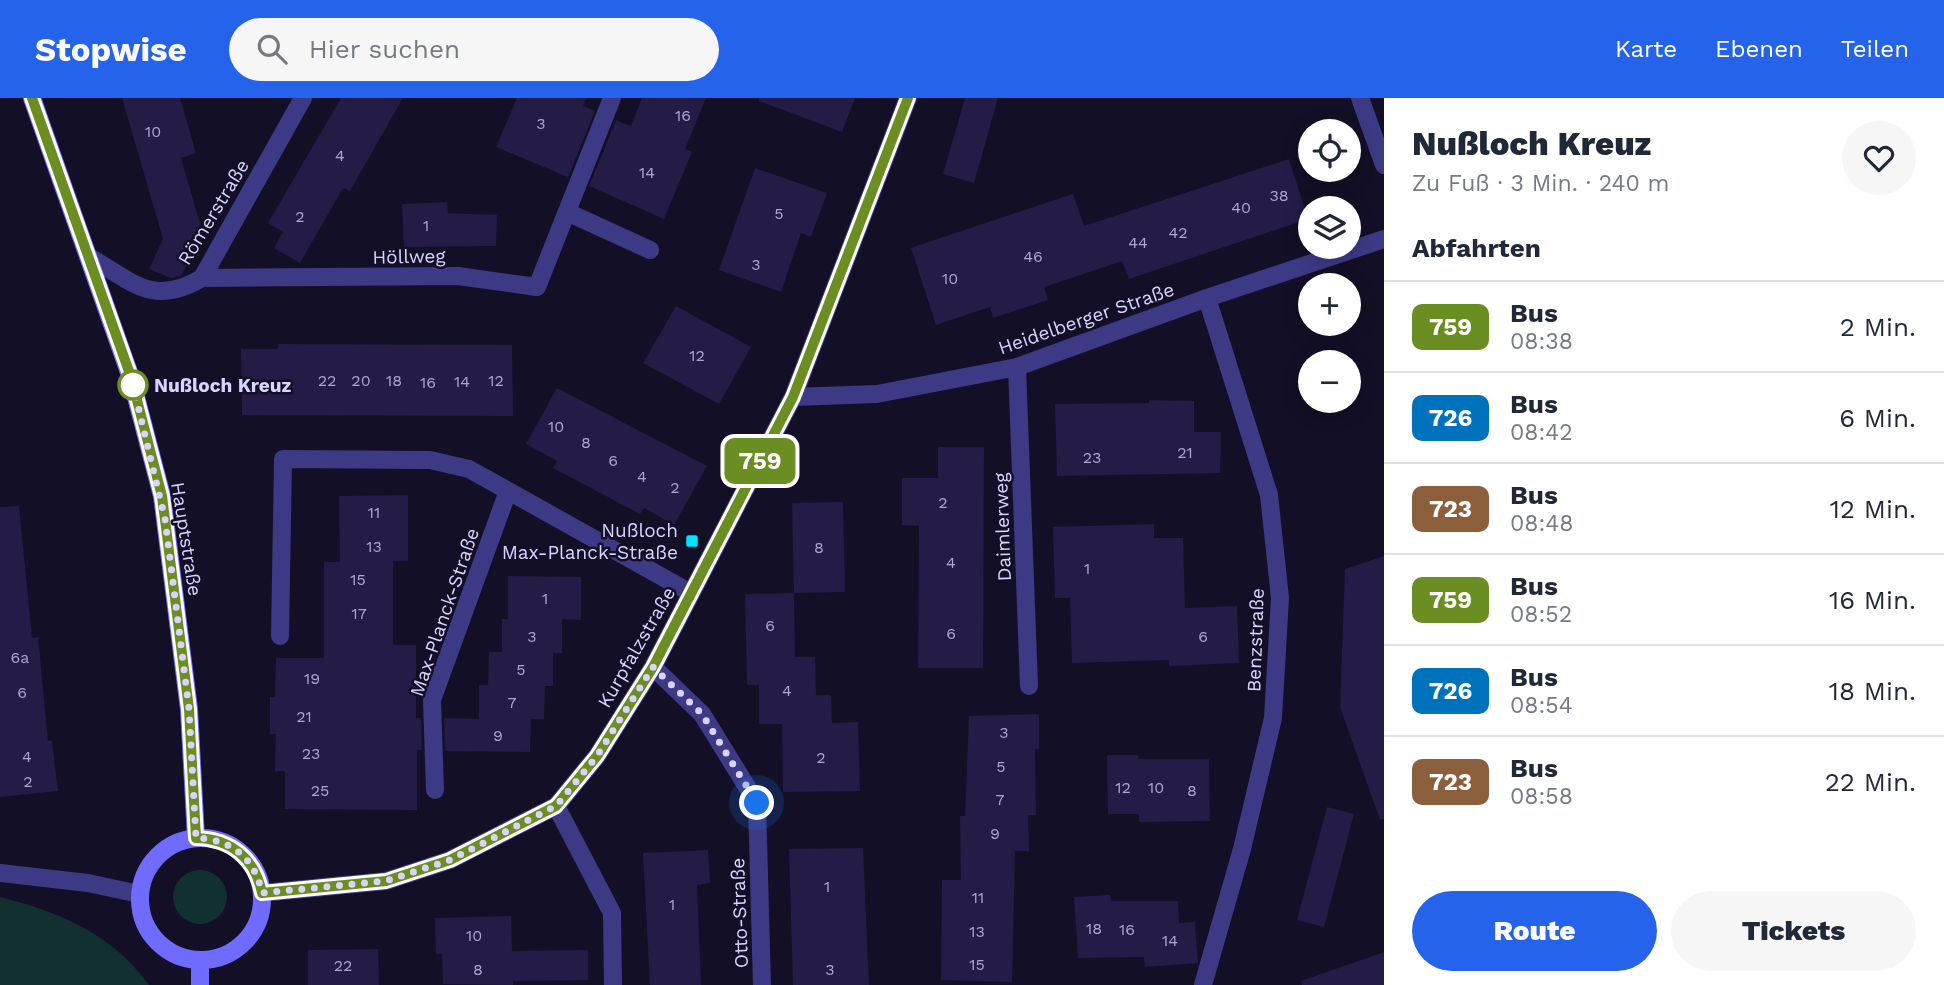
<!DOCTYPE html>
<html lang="de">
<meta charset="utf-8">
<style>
body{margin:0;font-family:"Work Sans",sans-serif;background:#f6f6f7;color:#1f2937;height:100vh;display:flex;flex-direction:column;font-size:26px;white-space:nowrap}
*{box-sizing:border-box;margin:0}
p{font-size:23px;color:#747a83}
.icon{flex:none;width:38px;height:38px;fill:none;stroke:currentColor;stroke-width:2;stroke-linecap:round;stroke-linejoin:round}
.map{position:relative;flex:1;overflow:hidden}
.details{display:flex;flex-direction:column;background:#fff;width:560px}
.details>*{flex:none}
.badge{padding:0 14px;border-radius:10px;font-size:24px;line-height:46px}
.buttons{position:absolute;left:1298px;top:21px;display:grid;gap:14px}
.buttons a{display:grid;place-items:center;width:63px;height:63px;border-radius:50%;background:#fff;box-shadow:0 4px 18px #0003;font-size:35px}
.you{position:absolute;width:35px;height:35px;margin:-18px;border:5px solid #fff;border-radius:50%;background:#1a73e8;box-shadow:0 0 0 10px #1a73e833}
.map>.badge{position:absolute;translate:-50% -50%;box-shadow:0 0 0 4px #fff}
h2{padding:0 28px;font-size:26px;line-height:63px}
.round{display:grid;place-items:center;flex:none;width:74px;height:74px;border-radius:37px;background:#f6f6f7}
.overview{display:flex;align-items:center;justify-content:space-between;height:119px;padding:0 28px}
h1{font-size:33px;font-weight:800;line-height:52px}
.cta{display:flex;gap:14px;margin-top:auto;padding:14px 28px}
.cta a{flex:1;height:80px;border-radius:42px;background:#2563eb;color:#fff;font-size:28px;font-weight:800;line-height:80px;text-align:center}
.cta a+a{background:#f6f6f7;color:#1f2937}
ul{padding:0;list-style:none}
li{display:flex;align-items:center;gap:21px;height:91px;padding:0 28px;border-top:2px solid #e0e1e3}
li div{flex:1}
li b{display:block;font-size:26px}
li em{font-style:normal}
li .badge{min-width:77px;font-weight:700;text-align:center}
header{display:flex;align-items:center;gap:42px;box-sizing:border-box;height:98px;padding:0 35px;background:#2563eb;color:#fff}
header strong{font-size:33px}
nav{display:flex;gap:38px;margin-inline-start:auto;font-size:24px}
.search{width:490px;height:63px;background:#f6f6f7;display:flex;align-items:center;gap:18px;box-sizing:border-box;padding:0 24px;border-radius:38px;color:#747a83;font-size:26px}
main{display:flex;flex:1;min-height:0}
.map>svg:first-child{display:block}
.green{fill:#12302f}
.building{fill:#241b47}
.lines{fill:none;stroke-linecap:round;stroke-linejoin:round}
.minor{stroke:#3d3a85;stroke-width:18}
.secondary{stroke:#6f6bff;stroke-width:18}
.line-casing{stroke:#fff;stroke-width:16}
.line{stroke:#6b8e23;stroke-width:10}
.walk{stroke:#d9d4ff;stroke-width:7;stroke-dasharray:0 12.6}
.stop-dot{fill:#fff;stroke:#6b8e23;stroke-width:3.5}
.poi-dot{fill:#00e5ff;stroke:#130f26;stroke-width:2.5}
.labels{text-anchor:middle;stroke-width:5;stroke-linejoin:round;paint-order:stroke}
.number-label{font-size:16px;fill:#aca6d1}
.street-label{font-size:19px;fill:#d9d4ff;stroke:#130f26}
.stop-label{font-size:19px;font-weight:bold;fill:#d9d4ff;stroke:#130f26;text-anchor:start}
.poi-label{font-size:19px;fill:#d9d4ff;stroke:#130f26;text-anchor:end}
</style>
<header>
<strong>Stopwise</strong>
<div class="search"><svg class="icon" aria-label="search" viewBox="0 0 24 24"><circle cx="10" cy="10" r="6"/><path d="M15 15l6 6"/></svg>Hier suchen</div>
<nav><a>Karte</a><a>Ebenen</a><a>Teilen</a></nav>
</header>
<main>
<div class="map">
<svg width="1384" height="887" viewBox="0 0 1384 887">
<rect width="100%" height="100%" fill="#130f26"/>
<!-- green -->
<path class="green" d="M173 799a27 27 0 1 1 54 0a27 27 0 1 1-54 0Z
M 0,799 C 60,814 112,836 149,887 L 0,887 Z"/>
<!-- building -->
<path class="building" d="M 122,0 L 180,0 L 196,55 L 181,60 L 203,136 L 181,178 L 171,180 L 149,171 L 163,141 Z
M 341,0 L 403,0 L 350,93 L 343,90 L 300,165 L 274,150 L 283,134 L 268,125 Z
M 517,0 L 587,0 L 583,8 L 595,13 L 568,79 L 496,49 Z
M 642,0 L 706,0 L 685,51 L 692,54 L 664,121 L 589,88 L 616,22 L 631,28 Z
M 759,0 L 855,0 L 842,34 L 759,3 Z
M 965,0 L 998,0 L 974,85 L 943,76 Z
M 1289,61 L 1308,121 L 1129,181 L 1122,163 L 1044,189 L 1048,202 L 993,220 L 990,209 L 936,227 L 911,150 L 1073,96 L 1084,128 Z
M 755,70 L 827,95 L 811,139 L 801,135 L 781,194 L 719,172 Z
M 447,104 L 448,115 L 497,117 L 496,148 L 404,149 L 402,106 Z
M 676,208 L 751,249 L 719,306 L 643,265 Z
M 278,246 L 512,247 L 513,318 L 242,317 L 241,251 L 278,251 Z
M 557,290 L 707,368 L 674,427 L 644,410 L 640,416 L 553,370 L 557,363 L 526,346 Z
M 1149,302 L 1194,303 L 1194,334 L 1221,334 L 1220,375 L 1057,378 L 1055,306 L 1149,305 Z
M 938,349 L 984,349 L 983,570 L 918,570 L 919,428 L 902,427 L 902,380 L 938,380 Z
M 408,397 L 408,463 L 393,463 L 393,547 L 416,547 L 416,620 L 421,620 L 422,652 L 417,652 L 417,712 L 285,711 L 285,673 L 275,673 L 276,636 L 270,636 L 270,599 L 275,599 L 276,560 L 324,560 L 324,464 L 340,464 L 339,398 Z
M 843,404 L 845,494 L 794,495 L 792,405 Z
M 19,408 L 32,540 L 38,539 L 48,643 L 52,643 L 58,693 L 0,699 L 0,409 Z
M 1154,426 L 1154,440 L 1183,440 L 1185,510 L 1237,508 L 1239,565 L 1169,568 L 1169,562 L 1072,565 L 1070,500 L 1055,500 L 1053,429 Z
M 1384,458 L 1384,721 L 1380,722 L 1340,609 L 1345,471 Z
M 508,478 L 581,479 L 581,522 L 562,521 L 562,555 L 553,555 L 553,588 L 545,588 L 544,621 L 531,621 L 530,654 L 445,653 L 444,620 L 479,621 L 479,587 L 488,587 L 489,554 L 502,554 L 502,521 L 508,521 Z
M 794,495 L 795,559 L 815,559 L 816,597 L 831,597 L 832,625 L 858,624 L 860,693 L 783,694 L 782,626 L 759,626 L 759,587 L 747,587 L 745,496 Z
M 1039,616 L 1039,651 L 1035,651 L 1036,717 L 1028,717 L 1029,753 L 1015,753 L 1012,884 L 941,882 L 942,782 L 961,782 L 960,718 L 965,718 L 969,618 Z
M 1107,657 L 1138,657 L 1138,661 L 1209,661 L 1210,723 L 1139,724 L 1139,716 L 1108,716 Z
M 1327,709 L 1354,716 L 1324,829 L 1297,822 Z
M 863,750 L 869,887 L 793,887 L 789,751 Z
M 708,752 L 710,785 L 697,787 L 701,887 L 650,887 L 643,755 Z
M 1110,797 L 1111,803 L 1178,803 L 1179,825 L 1195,824 L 1198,865 L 1145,869 L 1144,859 L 1078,860 L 1074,799 Z
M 511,818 L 512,853 L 588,852 L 588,882 L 513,883 L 513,887 L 443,886 L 442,856 L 436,856 L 435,820 Z
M 378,851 L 379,887 L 308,887 L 308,852 Z
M 1384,854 L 1384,887 L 1302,887 L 1301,883 Z"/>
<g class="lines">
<!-- minor -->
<path class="minor" d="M 1360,0 L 1384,67
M 569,115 L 650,152
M 91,160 C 133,184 153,209 202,180 L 303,0
M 202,180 L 458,178 L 537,189 L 612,0
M 1017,269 L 1029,588
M 793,299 L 877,296 L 1017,269 L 1207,200 L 1384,141
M 280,538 L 283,361 L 430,362 L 469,371 L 691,495
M 653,569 L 702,616 L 757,705 L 762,887
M 435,692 L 432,602 L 508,393
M 556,708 L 612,815 L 613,887
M 0,775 L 88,785 L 139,796
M 262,795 L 386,783 L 450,762 L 556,708 L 597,658 L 653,569 L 793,299 L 908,0
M 1203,887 L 1242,751 L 1273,620 L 1280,500 L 1269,397 L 1207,200"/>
<!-- secondary -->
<path class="secondary" d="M 32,0 L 131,280 L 162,398 L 189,611 L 196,740
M140 801a61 61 0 1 1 122 0a61 61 0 1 1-122 0Z
M 200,863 L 200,887"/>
</g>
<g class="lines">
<!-- line casing -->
<g class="line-casing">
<path id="line" d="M 32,0 L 131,279 L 162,398 L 189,611 L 196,740 C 231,741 255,760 262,795 L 386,783 L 450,762 L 556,708 L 597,658 L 653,569 L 793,299 L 908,0"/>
</g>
<!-- line -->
<use href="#line" class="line"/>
<!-- walk -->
<path class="walk" d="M 133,287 L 165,421 L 189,611 L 196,740 C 231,741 255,760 262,795 L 386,783 L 450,762 L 556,708 L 597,658 L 653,569 L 702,616 L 757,705"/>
</g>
<!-- markers -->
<circle class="stop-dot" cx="133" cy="287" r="14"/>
<rect class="poi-dot" x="685" y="436" width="14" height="14" rx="3.5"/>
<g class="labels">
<!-- number labels -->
<g class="number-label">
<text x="683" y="23">16</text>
<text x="541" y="31">3</text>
<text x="153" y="39">10</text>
<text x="340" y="63">4</text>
<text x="647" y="80">14</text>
<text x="1279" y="103">38</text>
<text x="1241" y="115">40</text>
<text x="779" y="121">5</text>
<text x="300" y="124">2</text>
<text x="426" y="133">1</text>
<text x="1178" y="140">42</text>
<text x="1138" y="150">44</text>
<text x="1033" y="164">46</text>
<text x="756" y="172">3</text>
<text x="950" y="186">10</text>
<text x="697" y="263">12</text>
<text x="327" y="288">22</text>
<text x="361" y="288">20</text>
<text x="394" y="288">18</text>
<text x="496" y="288">12</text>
<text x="462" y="289">14</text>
<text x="428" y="290">16</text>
<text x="556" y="334">10</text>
<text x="586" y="350">8</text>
<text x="1185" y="360">21</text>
<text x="1092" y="365">23</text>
<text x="613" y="368">6</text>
<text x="642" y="384">4</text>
<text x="675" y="395">2</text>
<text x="943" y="410">2</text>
<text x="374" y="420">11</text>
<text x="374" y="454">13</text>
<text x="819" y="455">8</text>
<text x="951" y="470">4</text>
<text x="1087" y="476">1</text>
<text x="358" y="487">15</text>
<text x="545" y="506">1</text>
<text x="359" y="521">17</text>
<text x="770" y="533">6</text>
<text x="951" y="541">6</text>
<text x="532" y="544">3</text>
<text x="1203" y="544">6</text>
<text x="20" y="565">6a</text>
<text x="521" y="577">5</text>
<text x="312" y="586">19</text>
<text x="787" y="598">4</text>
<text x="22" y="600">6</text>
<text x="512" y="610">7</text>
<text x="304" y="624">21</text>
<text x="1004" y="640">3</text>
<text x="498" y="643">9</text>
<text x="311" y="661">23</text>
<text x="27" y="664">4</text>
<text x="821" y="665">2</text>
<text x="1001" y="674">5</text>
<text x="28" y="689">2</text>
<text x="1123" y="695">12</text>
<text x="1156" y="695">10</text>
<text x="320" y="698">25</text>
<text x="1192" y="698">8</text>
<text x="1000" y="707">7</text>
<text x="995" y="741">9</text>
<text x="827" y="794">1</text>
<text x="978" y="805">11</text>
<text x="672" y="812">1</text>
<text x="1094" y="836">18</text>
<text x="1127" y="837">16</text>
<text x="977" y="839">13</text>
<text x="474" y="843">10</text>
<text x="1170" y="848">14</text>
<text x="977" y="872">15</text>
<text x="343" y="873">22</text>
<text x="478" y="877">8</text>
<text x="830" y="877">3</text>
</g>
<!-- street labels -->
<g class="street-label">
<text transform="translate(213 114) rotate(-59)" y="7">Römerstraße</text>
<text transform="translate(409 158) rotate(-1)" y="7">Höllweg</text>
<text transform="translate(1086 220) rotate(-19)" y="7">Heidelberger Straße</text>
<text transform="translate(1002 429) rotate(-92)" y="7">Daimlerweg</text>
<text transform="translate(187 441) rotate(81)" y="7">Hauptstraße</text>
<text transform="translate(444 514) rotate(-71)" y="7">Max-Planck-Straße</text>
<text transform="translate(1255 542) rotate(-88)" y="7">Benzstraße</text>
<text transform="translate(636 549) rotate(-60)" y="7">Kurpfalzstraße</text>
<text transform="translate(739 815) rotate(-92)" y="7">Otto-Straße</text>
</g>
<!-- stop labels -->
<g class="stop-label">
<text x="154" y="294">Nußloch Kreuz</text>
</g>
<!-- poi labels -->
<g class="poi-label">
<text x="678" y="439">Nußloch<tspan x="678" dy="22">Max-Planck-Straße</tspan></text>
</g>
</g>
</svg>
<div class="buttons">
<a><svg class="icon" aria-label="locate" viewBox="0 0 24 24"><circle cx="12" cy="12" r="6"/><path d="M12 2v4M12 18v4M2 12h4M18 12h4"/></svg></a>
<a><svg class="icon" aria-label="layers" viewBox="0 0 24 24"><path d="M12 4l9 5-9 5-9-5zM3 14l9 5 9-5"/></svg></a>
<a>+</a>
<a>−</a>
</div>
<div class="you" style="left:757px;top:705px"></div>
<b class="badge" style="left:760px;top:363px;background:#6b8e23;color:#fff">759</b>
</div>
<section class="details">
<div class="overview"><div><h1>Nußloch Kreuz</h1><p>Zu Fuß · 3 Min. · 240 m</p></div><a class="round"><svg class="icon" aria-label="heart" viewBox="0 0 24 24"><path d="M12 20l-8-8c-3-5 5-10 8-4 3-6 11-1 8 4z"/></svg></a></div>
<h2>Abfahrten</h2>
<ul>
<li><span class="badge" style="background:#6b8e23;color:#fff">759</span><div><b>Bus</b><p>08:38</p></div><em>2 Min.</em></li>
<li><span class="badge" style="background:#0072bc;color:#fff">726</span><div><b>Bus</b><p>08:42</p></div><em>6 Min.</em></li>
<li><span class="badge" style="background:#8b5e3c;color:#fff">723</span><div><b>Bus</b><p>08:48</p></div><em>12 Min.</em></li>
<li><span class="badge" style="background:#6b8e23;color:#fff">759</span><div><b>Bus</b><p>08:52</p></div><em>16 Min.</em></li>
<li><span class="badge" style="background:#0072bc;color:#fff">726</span><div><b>Bus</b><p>08:54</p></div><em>18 Min.</em></li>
<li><span class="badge" style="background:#8b5e3c;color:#fff">723</span><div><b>Bus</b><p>08:58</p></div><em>22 Min.</em></li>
</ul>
<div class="cta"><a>Route</a><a>Tickets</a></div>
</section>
</main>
